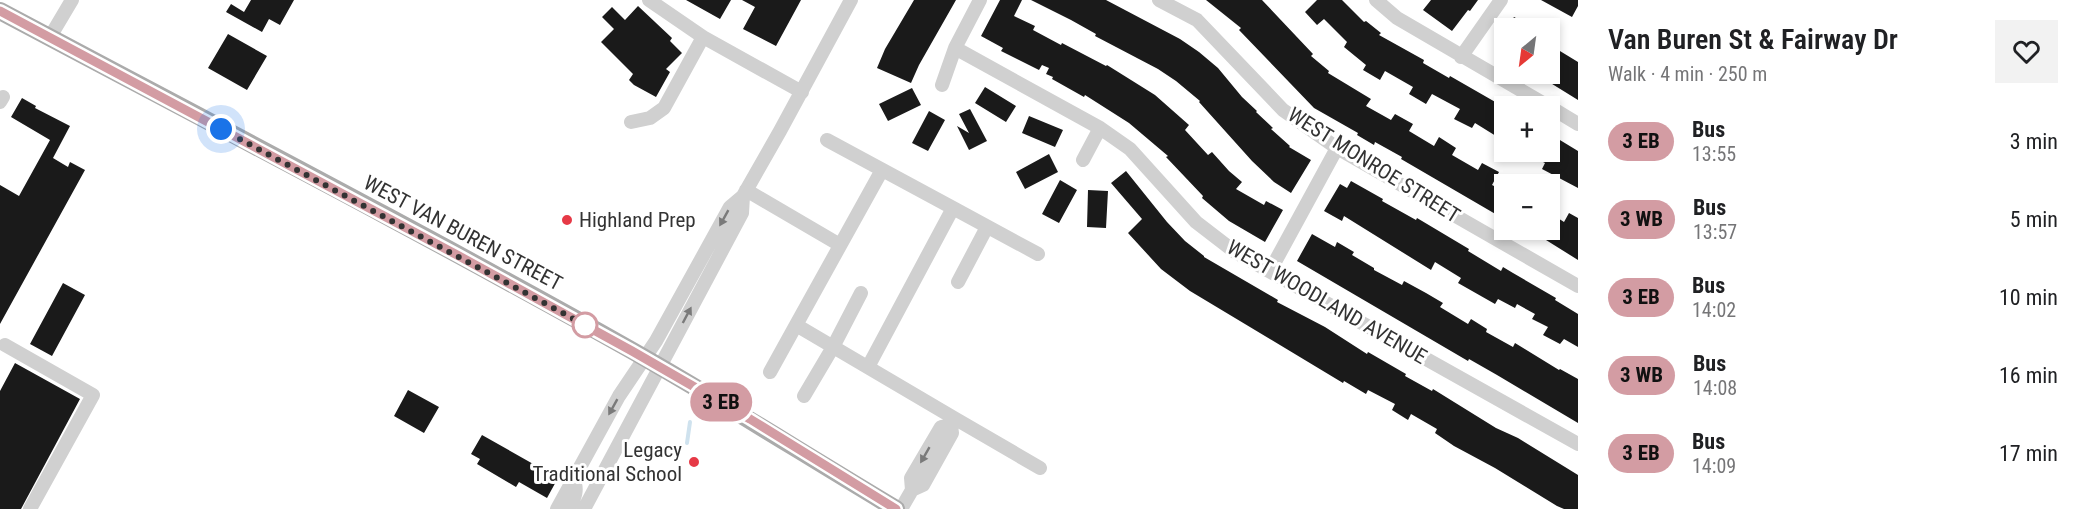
<!DOCTYPE html>
<meta charset="utf-8">
<style>
body{margin:0;font-family:"Roboto Condensed",sans-serif;background:#f2f2f2;color:#202124;height:100vh;display:flex;flex-direction:column;font-size:22px;white-space:nowrap}
*{box-sizing:border-box;margin:0}
p{font-size:20px;color:#757577}
.icon{flex:none;width:33px;height:33px;fill:none;stroke:currentColor;stroke-width:2;stroke-linecap:round;stroke-linejoin:round}
.map{position:relative;flex:1;overflow:hidden}
.sheet{display:flex;flex-direction:column;background:#fff;width:510px}
.sheet>*{flex:none}
.badge{padding:0 12px;border-radius:20px;font-size:21px;line-height:39px}
.needle{width:39px;rotate:209deg}
.fabs{position:absolute;left:1494px;top:18px;display:grid;gap:12px}
.fabs a{display:grid;place-items:center;width:66px;height:66px;border-radius:0px;background:#fff;box-shadow:0 3px 9px #0003;font-size:30px}
.you{position:absolute;width:30px;height:30px;margin:-15px;border:4px solid #fff;border-radius:50%;background:#1a73e8;box-shadow:0 0 0 9px #1a73e833}
.map>.badge{position:absolute;translate:-50% -50%;box-shadow:0 0 0 3px #fff}
.round{display:grid;place-items:center;flex:none;width:63px;height:63px;border-radius:0px;background:#f2f2f2}
.overview{display:flex;align-items:center;justify-content:space-between;height:102px;padding:0 30px}
h1{font-size:28px;font-weight:600;line-height:45px}
ul{padding:0;list-style:none}
li{display:flex;align-items:center;gap:18px;height:78px;padding:0 30px}
li div{flex:1}
li b{display:block;font-size:22px}
li em{font-style:normal}
li .badge{min-width:66px;font-weight:700;text-align:center}
main{display:flex;flex:1;min-height:0}
.map>svg:first-child{display:block}
.lines{fill:none;stroke-linecap:round;stroke-linejoin:round}
.stream{stroke:#cfe2ee;stroke-width:4}
.building{fill:#1a1a1a}
.minor{stroke:#d0d0d0;stroke-width:14}
.major{stroke:#ababab;stroke-width:18}
.oneway{fill:#7a7a7a}
.line-casing{stroke:#fff;stroke-width:14}
.line{stroke:#d39ca3;stroke-width:9}
.walk{stroke:#333;stroke-width:6;stroke-dasharray:0 10.8}
.poi-dot{fill:#e63946;stroke:#fff;stroke-width:2}
.stop-dot{fill:#fff;stroke:#d39ca3;stroke-width:3}
.labels{text-anchor:middle;stroke-width:6;stroke-linejoin:round;paint-order:stroke}
.street-label{font-size:21px;fill:#333;stroke:#fff}
.poi-label{font-size:21px;fill:#333;stroke:#fff;text-anchor:start}
</style>
<main>
<div class="map">
<svg width="1578" height="509" viewBox="0 0 1578 509">
<rect width="100%" height="100%" fill="#fff"/>
<g class="lines">
<!-- stream -->
<path class="stream" d="M 687,443 L 690,422"/>
</g>
<!-- building -->
<path class="building" d="M 251,0 L 294,0 L 280,25 L 269,19 L 262,32 L 226,12 L 231,4 L 244,12 Z
M 686,0 L 731,0 L 720,19 Z
M 742,0 L 801,0 L 776,46 L 743,29 L 755,7 Z
M 914,0 L 956,0 L 919,65 L 911,83 L 877,68 L 885,49 Z
M 1000,0 L 1022,0 L 1014,16 L 1035,26 L 1033,30 L 1061,45 L 1062,43 L 1106,66 L 1107,65 L 1155,95 L 1189,125 L 1185,130 L 1208,155 L 1212,152 L 1229,171 L 1242,182 L 1236,189 L 1264,205 L 1266,201 L 1283,210 L 1265,242 L 1229,221 L 1202,198 L 1203,196 L 1166,157 L 1168,156 L 1129,123 L 1085,95 L 1084,97 L 1052,79 L 1053,77 L 1046,74 L 1049,68 L 1042,65 L 1039,70 L 1001,51 L 1003,48 L 981,36 Z
M 1031,0 L 1106,0 L 1180,39 L 1199,52 L 1218,68 L 1242,97 L 1257,111 L 1256,112 L 1273,128 L 1271,129 L 1290,146 L 1289,147 L 1311,160 L 1291,193 L 1274,182 L 1252,161 L 1199,102 L 1200,101 L 1176,81 L 1158,69 L 1095,36 L 1096,34 L 1071,20 Z
M 1206,0 L 1262,0 L 1313,54 L 1311,56 L 1329,71 L 1328,73 L 1371,99 L 1366,106 L 1391,120 L 1395,114 L 1413,124 L 1409,131 L 1434,146 L 1439,137 L 1456,148 L 1452,155 L 1478,170 L 1482,163 L 1499,172 L 1492,185 L 1504,191 L 1504,219 L 1401,159 L 1402,157 L 1375,142 L 1374,145 L 1357,135 L 1358,133 L 1314,108 L 1239,30 L 1241,28 Z
M 1317,0 L 1342,0 L 1364,22 L 1366,21 L 1381,33 L 1379,35 L 1424,60 L 1423,63 L 1449,78 L 1450,76 L 1504,107 L 1504,141 L 1475,123 L 1472,128 L 1454,119 L 1460,109 L 1432,94 L 1426,104 L 1409,94 L 1413,87 L 1385,71 L 1380,80 L 1363,70 L 1366,65 L 1344,47 L 1347,42 L 1324,19 L 1317,25 L 1305,12 Z
M 1431,0 L 1478,0 L 1470,11 L 1468,10 L 1452,31 L 1423,10 Z
M 1541,0 L 1578,0 L 1578,6 L 1572,17 Z
M 638,6 L 672,38 L 670,41 L 682,53 L 666,69 L 670,72 L 656,97 L 634,85 L 629,80 L 633,74 L 601,42 L 614,29 L 602,17 L 612,7 L 625,20 Z
M 1514,17 L 1534,28 L 1507,28 Z
M 228,34 L 267,56 L 247,90 L 208,68 Z
M 1555,48 L 1578,62 L 1578,100 L 1536,74 L 1550,74 L 1550,58 Z
M 985,87 L 1016,106 L 1006,122 L 975,103 Z
M 912,88 L 921,105 L 888,121 L 879,104 Z
M 22,98 L 36,106 L 35,108 L 70,126 L 53,158 L 68,167 L 70,162 L 85,170 L 0,324 L 0,185 L 19,196 L 50,140 L 11,117 Z
M 970,109 L 987,141 L 969,150 L 957,126 L 969,133 L 959,114 Z
M 929,111 L 945,120 L 928,151 L 912,143 Z
M 1029,116 L 1063,130 L 1055,147 L 1022,133 Z
M 1550,134 L 1578,151 L 1578,188 L 1542,169 L 1545,163 L 1523,152 L 1550,152 Z
M 1049,154 L 1058,172 L 1025,189 L 1016,172 Z
M 1126,171 L 1167,222 L 1185,241 L 1204,256 L 1204,257 L 1278,300 L 1277,302 L 1325,327 L 1367,354 L 1368,352 L 1406,374 L 1405,376 L 1432,391 L 1433,389 L 1496,428 L 1518,438 L 1578,475 L 1578,509 L 1564,509 L 1557,506 L 1495,468 L 1454,446 L 1435,433 L 1437,429 L 1411,414 L 1408,420 L 1392,410 L 1395,404 L 1368,390 L 1366,394 L 1344,381 L 1343,383 L 1190,291 L 1161,269 L 1128,233 L 1142,219 L 1111,183 Z
M 1060,180 L 1077,190 L 1059,223 L 1042,214 Z
M 1351,181 L 1383,199 L 1382,201 L 1416,220 L 1417,218 L 1469,249 L 1468,251 L 1501,271 L 1503,267 L 1513,273 L 1556,298 L 1555,300 L 1578,314 L 1578,347 L 1564,339 L 1560,344 L 1543,335 L 1548,327 L 1532,319 L 1535,314 L 1517,304 L 1515,308 L 1498,299 L 1495,304 L 1458,283 L 1461,278 L 1435,262 L 1431,270 L 1344,216 L 1342,221 L 1324,211 L 1340,184 L 1347,188 Z
M 1088,190 L 1108,191 L 1106,228 L 1087,227 Z
M 1550,213 L 1564,222 L 1569,213 L 1578,218 L 1578,260 L 1530,230 L 1550,230 Z
M 1312,234 L 1335,247 L 1337,242 L 1354,252 L 1352,255 L 1374,268 L 1374,270 L 1402,285 L 1404,281 L 1426,293 L 1443,303 L 1440,307 L 1468,324 L 1471,319 L 1487,329 L 1486,332 L 1513,347 L 1515,343 L 1559,370 L 1560,369 L 1578,379 L 1578,423 L 1497,375 L 1469,359 L 1468,361 L 1297,261 Z
M 63,283 L 85,295 L 52,356 L 30,344 Z
M 15,363 L 80,399 L 21,509 L 0,509 L 0,391 Z
M 408,390 L 439,407 L 424,433 L 394,416 Z
M 482,435 L 558,478 L 547,498 L 519,482 L 516,487 L 477,464 L 480,459 L 471,454 Z"/>
<g class="lines">
<!-- minor -->
<path class="minor" d="M 649,0 L 703,37 L 802,92
M 1159,0 L 1197,20 L 1283,110 L 1337,148 L 1578,286
M 1376,0 L 1397,18 L 1548,106
M 50,37 L 72,0
M 955,48 L 1100,128 L 1130,149 L 1196,222 L 1235,252 L 1578,444
M 1461,57 L 1501,0
M 942,85 L 955,48 L 980,0
M 0,102 L 3,97
M 1550,107 L 1578,124
M 631,122 L 650,118 L 664,108 L 703,37
M 827,140 L 953,208
M 1083,160 L 1100,128
M 746,190 L 840,245
M 1270,271 L 1337,148
M 958,282 L 987,227
M 796,325 L 882,170
M 5,345 L 93,395 L 30,509
M 868,367 L 953,208 L 1038,254
M 770,372 L 796,325 L 954,418
M 804,396 L 833,347 L 861,293
M 951,425 L 954,418 L 1040,468
M 557,509 L 619,396 L 656,341 L 730,207 L 743,196 L 780,131 L 851,0
M 569,509 C 574,499 579,490 573,479
M 584,509 L 742,213 L 743,196
M 901,509 L 912,490 L 911,478 L 941,427 L 951,425 L 952,433 L 923,485 L 912,490"/>
<!-- major -->
<path class="major" d="M 0,11 C 211,123 423,233 631,350 C 721,401 807,456 896,509"/>
</g>
<!-- one-way arrows -->
<defs><path id="oneway-solid" d="M-6-.8H1V-3.2L6.5 0L1 3.2V.8H-6Z" transform="scale(1.5)"/></defs>
<g class="oneway">
<use href="#oneway-solid" transform="translate(724 218) rotate(119)"/>
<use href="#oneway-solid" transform="translate(687 315) rotate(-62)"/>
<use href="#oneway-solid" transform="translate(613 407) rotate(119)"/>
<use href="#oneway-solid" transform="translate(925 455) rotate(120)"/>
</g>
<g class="lines">
<!-- line casing -->
<g class="line-casing">
<path id="line" d="M 0,11 L 459,256 L 632,351 L 750,419 L 896,509"/>
</g>
<!-- line -->
<use href="#line" class="line"/>
<!-- walk -->
<path class="walk" d="M 221,129 L 585,325"/>
</g>
<!-- markers -->
<g class="poi-dot">
<circle cx="567" cy="220" r="6"/>
<circle cx="694" cy="462" r="6"/>
</g>
<circle class="stop-dot" cx="585" cy="325" r="12"/>
<g class="labels">
<!-- street labels -->
<g class="street-label">
<text transform="translate(1374 165) rotate(32)" y="7">WEST MONROE STREET</text>
<text transform="translate(463 233) rotate(28)" y="7">WEST VAN BUREN STREET</text>
<text transform="translate(1327 302) rotate(30)" y="7">WEST WOODLAND AVENUE</text>
</g>
<!-- poi labels -->
<g class="poi-label">
<text x="579" y="227">Highland Prep</text>
<text x="682" y="457" text-anchor="end">Legacy<tspan x="682" dy="24">Traditional School</tspan></text>
</g>
</g>
</svg>
<div class="fabs">
<a><svg class="needle" viewBox="-14 -14 28 28"><path d="M0-13l5 13h-10z" fill="#e53935"/><path d="M0 13l5-13h-10z" fill="#757577"/></svg></a>
<a>+</a>
<a>−</a>
</div>
<div class="you" style="left:221px;top:129px"></div>
<b class="badge" style="left:721px;top:402px;background:#d39ca3;color:#111">3 EB</b>
</div>
<section class="sheet">
<div class="overview"><div><h1>Van Buren St &amp; Fairway Dr</h1><p>Walk · 4 min · 250 m</p></div><a class="round"><svg class="icon" aria-label="heart" viewBox="0 0 24 24"><path d="M12 20l-8-8c-3-5 5-10 8-4 3-6 11-1 8 4z"/></svg></a></div>
<ul>
<li><span class="badge" style="background:#d39ca3;color:#111">3 EB</span><div><b>Bus</b><p>13:55</p></div><em>3 min</em></li>
<li><span class="badge" style="background:#d39ca3;color:#111">3 WB</span><div><b>Bus</b><p>13:57</p></div><em>5 min</em></li>
<li><span class="badge" style="background:#d39ca3;color:#111">3 EB</span><div><b>Bus</b><p>14:02</p></div><em>10 min</em></li>
<li><span class="badge" style="background:#d39ca3;color:#111">3 WB</span><div><b>Bus</b><p>14:08</p></div><em>16 min</em></li>
<li><span class="badge" style="background:#d39ca3;color:#111">3 EB</span><div><b>Bus</b><p>14:09</p></div><em>17 min</em></li>
</ul>
</section>
</main>
